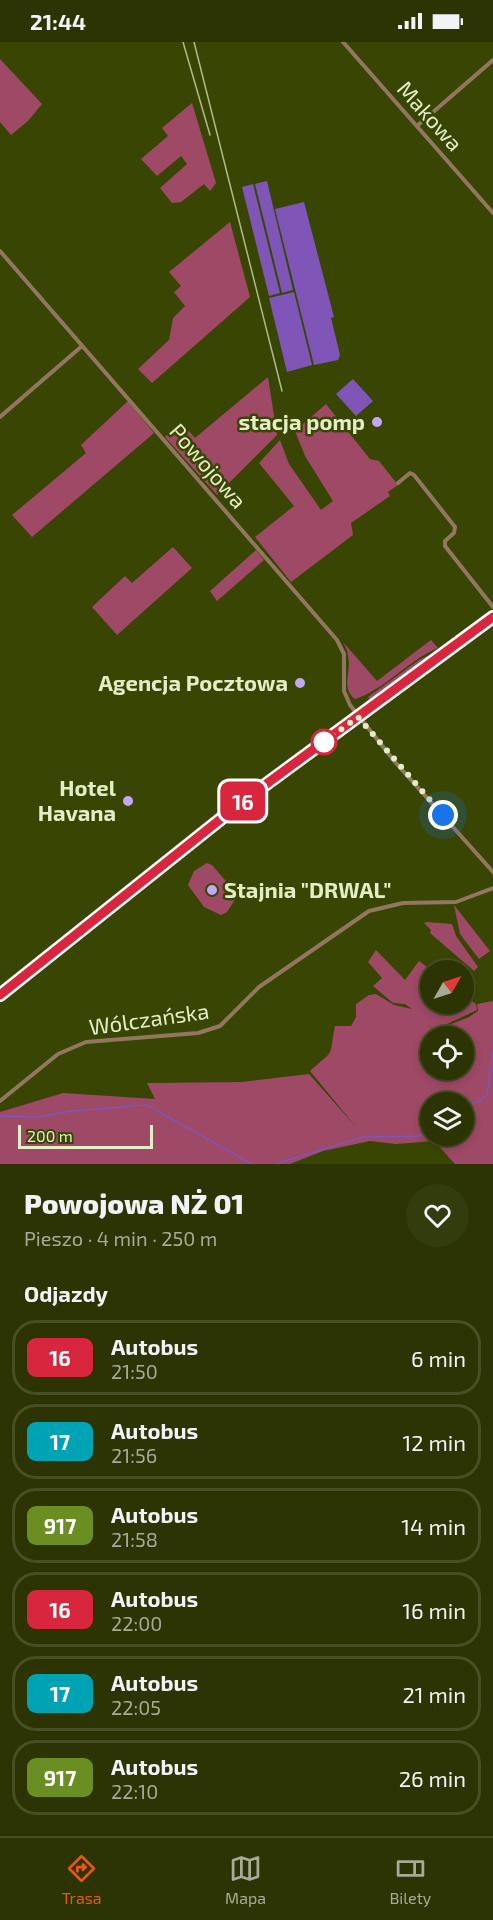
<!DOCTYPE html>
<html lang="pl">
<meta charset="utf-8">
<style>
body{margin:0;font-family:"Exo 2",sans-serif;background:#333c0c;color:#f1f3f6;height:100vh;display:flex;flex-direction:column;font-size:22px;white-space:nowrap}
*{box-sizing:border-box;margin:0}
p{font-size:20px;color:#a6aa99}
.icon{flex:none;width:33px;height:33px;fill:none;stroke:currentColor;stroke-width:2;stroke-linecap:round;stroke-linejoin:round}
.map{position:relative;height:1122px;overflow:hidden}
.sheet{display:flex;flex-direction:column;background:#2b3402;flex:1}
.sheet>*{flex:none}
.badge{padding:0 12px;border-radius:9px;font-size:21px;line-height:39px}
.needle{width:39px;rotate:51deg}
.buttons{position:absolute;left:420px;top:918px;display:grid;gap:12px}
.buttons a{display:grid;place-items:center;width:54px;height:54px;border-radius:50%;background:#2b3402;box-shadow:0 3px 9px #0003,0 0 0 2px #474f24;font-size:30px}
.scale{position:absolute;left:18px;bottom:15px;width:135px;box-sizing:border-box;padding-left:6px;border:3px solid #e2eec6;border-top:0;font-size:16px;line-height:21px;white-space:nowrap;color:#e2eec6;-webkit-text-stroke:4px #394603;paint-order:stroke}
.you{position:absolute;width:30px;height:30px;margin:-15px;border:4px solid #fff;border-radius:50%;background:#1a73e8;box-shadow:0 0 0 9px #1a73e833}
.map>.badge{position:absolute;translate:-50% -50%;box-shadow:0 0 0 3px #fff}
h2{padding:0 24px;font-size:22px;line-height:54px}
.round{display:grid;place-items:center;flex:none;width:63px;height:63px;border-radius:32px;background:#333c0c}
.overview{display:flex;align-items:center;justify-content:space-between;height:102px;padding:0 24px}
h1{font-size:28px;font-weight:800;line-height:45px}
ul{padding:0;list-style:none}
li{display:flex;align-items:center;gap:18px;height:75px;margin:0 12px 9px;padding:0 12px;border:3px solid #474f24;border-radius:24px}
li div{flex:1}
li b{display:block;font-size:22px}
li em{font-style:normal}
li .badge{min-width:66px;font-weight:700;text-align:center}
.status{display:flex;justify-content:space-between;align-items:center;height:42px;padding:0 30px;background:#2b3402;direction:ltr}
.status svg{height:16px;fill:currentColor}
.tabs{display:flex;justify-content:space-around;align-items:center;height:84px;border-top:2px solid #474f24;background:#2b3402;font-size:16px;color:#a6aa99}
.tabs a{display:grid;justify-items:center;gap:3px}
.tabs .active{color:#ea580c}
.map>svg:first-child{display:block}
.green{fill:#9e4965;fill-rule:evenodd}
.water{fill:#7f55b8}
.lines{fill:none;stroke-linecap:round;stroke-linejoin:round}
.stream{stroke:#7f55b8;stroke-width:1.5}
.minor{stroke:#92765f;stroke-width:4}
.primary{stroke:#e3aa7a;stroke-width:6}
.rail{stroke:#afbb8b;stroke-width:1.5}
.line-casing{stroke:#fff;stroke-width:14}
.line{stroke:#d7263d;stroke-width:9}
.walk{stroke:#e2eec6;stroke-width:6;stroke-dasharray:0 10.8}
.poi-dot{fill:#c3a7f2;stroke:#394603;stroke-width:2}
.stop-dot{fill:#fff;stroke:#d7263d;stroke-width:3}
.labels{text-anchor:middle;stroke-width:5;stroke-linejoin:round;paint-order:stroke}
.street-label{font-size:22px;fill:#e2eec6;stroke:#394603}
.poi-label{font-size:22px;font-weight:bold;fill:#e2eec6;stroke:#394603;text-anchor:end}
</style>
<div class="status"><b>21:44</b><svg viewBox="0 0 49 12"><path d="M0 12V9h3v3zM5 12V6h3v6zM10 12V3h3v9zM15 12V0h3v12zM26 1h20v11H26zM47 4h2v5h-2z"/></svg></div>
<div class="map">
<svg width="493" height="1122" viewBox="0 0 493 1122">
<rect width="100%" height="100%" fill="#394603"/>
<!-- green -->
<path class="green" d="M 0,17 L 42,62 L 28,79 L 11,93 L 0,80 Z
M 192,61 L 216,141 L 210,149 L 204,142 L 181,160 L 172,161 L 160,146 L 187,122 L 181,114 L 157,134 L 141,117 L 168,94 L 162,86 Z
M 230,180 L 250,255 L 152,341 L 138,327 L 169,298 L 173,276 L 185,264 L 174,250 L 181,244 L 169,230 Z
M 268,335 L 277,393 L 217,453 L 165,395 L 180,379 L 195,396 Z
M 128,359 L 154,391 L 32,495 L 12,473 L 86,411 L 81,403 Z
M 326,362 L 370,417 L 379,419 L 398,443 L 388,450 L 390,454 L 351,481 L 353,493 L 291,540 L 255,495 L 294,464 L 259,421 L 280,398 L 289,422 L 321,468 L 333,459 L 305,414 L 295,389 Z
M 173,505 L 192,526 L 117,593 L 92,565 L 125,534 L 132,541 Z
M 256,508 L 264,518 L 217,559 L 210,549 Z
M 431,598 L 438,606 C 408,618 386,647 355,657 C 340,645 352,631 348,614 C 348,609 345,604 343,600 L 377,639 Z
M 439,608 L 370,658 L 368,655 L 419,618 Z
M 207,821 L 212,823 L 238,853 L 227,870 L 221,873 L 204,865 L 188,843 L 194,829 Z
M 454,863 L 490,909 L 479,917 L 460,892 Z
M 427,880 L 452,882 L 456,894 L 478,925 L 474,929 L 430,891 L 431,888 L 424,881 Z
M 376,908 L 405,938 L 419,919 L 431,928 L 430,962 L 464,962 L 464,953 L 476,962 L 477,968 L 434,988 L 428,982 L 434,989 L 469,975 L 478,969 L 477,962 L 493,959 L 493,1122 L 455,1122 L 434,1099 L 396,1102 L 370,1099 L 323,1109 L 290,1122 L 0,1122 L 0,1070 L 63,1051 L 155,1057 L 147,1041 L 242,1040 L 309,1032 L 356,1085 L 310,1029 C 337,1005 328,1018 335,984 L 351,984 L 356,975 L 356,962 L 369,953 L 376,952 L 394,963 L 412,967 L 405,962 L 393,961 L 373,944 L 382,936 L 368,920 ZM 430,994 L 464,994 L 464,1028 L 430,1028 ZM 430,1060 L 464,1060 L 464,1094 L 430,1094 Z"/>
<!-- water -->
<path class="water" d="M 267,139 L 293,248 L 282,251 L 255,142 Z
M 253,142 L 280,251 L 269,254 L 242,145 Z
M 304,160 L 334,275 L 331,276 L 340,313 L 338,318 L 314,323 L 275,167 Z
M 294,250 L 312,323 L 287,330 L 269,256 Z
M 353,337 L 373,359 L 356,374 L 336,352 Z"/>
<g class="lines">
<!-- stream -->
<path class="stream" d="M 464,1063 L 478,1060 L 487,1053 L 493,1009
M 0,1074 L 37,1075 L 72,1069 L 147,1063 L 252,1122
M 276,1122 L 363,1095 L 419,1094 L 430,1089"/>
<!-- minor -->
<path class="minor" d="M 343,0 L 493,171
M 417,84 L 493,18
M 0,209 L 337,598 L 344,612 L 344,649 L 350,663 L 395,720 L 493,830
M 0,375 L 82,304
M 398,441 L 410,431 L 414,433 L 455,485 L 454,491 L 445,499 L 445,504 L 493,565
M 0,1059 L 58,1012 L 86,1000 L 198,991 L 220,984 L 259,945 L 369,869 L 403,861 L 456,860 L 493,846"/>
<!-- primary -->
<path class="primary" d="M 0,953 L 242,760 L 493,575"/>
<!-- rail -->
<path class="rail" d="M 183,0 L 210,93
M 194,0 L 282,349"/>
</g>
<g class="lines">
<!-- line casing -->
<g class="line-casing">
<path id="line" d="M 0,953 L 242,760 L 493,575"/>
</g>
<!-- line -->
<use href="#line" class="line"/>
<!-- walk -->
<path class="walk" d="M 324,700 L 358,675 L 443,773"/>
</g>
<!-- markers -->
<g class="poi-dot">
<circle cx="377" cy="380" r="6"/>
<circle cx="300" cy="641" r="6"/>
<circle cx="128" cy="759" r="6"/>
<circle cx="212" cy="848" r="6"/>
</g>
<circle class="stop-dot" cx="324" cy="700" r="12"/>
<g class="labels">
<!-- street labels -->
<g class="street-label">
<text transform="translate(430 74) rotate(48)" y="8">Makowa</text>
<text transform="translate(208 424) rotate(49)" y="8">Powojowa</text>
<text transform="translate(149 977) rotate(-8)" y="8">Wólczańska</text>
</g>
<!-- poi labels -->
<g class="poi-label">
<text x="365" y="388">stacja pomp</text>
<text x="288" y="649">Agencja Pocztowa</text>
<text x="116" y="754">Hotel<tspan x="116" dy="25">Havana</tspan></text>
<text x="224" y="856" text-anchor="start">Stajnia "DRWAL"</text>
</g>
</g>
</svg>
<div class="buttons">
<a><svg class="needle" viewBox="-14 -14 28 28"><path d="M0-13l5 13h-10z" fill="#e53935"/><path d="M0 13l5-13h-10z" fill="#a6aa99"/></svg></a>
<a><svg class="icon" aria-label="locate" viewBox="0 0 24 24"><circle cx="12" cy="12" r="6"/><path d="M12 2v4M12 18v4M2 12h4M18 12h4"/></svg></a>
<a><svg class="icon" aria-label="layers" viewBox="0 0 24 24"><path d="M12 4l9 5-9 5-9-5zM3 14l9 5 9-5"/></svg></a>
</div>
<div class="scale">200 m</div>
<div class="you" style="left:443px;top:773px"></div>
<b class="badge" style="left:243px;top:759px;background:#d7263d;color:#fff">16</b>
</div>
<section class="sheet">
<div class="overview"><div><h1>Powojowa NŻ 01</h1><p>Pieszo · 4 min · 250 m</p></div><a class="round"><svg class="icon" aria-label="heart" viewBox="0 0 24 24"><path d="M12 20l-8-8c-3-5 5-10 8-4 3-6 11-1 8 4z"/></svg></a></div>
<h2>Odjazdy</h2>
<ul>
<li><span class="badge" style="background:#d7263d;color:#fff">16</span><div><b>Autobus</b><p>21:50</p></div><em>6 min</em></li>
<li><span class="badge" style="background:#00a3b4;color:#fff">17</span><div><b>Autobus</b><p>21:56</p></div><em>12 min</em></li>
<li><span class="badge" style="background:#6b8e23;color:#fff">917</span><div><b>Autobus</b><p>21:58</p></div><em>14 min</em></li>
<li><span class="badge" style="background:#d7263d;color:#fff">16</span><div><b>Autobus</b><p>22:00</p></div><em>16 min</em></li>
<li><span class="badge" style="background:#00a3b4;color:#fff">17</span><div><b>Autobus</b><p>22:05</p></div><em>21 min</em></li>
<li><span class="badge" style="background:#6b8e23;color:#fff">917</span><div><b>Autobus</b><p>22:10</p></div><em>26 min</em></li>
</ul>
</section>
<nav class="tabs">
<a class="active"><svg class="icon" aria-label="directions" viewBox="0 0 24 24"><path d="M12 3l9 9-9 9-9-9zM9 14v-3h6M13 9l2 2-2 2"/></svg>Trasa</a>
<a><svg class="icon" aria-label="map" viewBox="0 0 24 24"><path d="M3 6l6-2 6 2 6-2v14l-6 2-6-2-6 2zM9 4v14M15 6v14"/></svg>Mapa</a>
<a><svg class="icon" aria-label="tickets" viewBox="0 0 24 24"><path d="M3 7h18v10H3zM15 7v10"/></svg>Bilety</a>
</nav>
